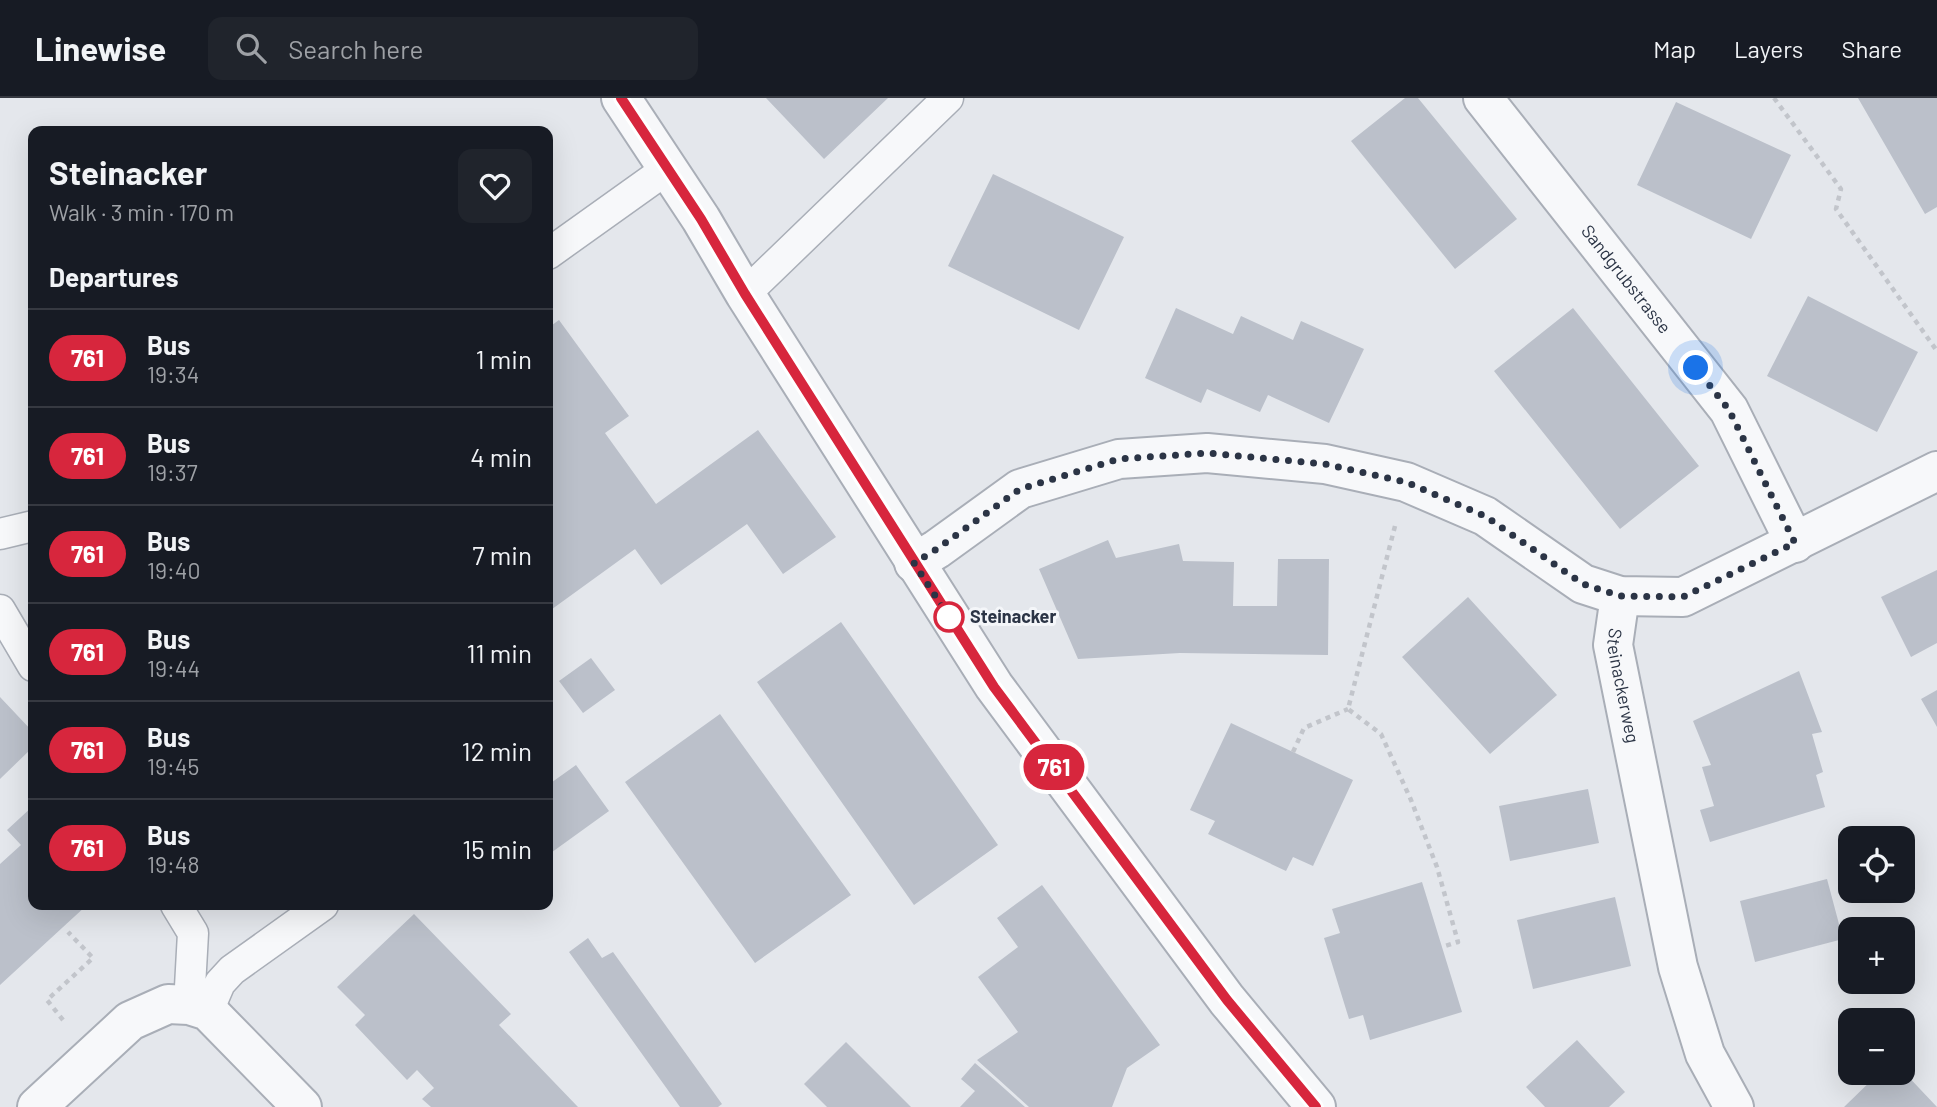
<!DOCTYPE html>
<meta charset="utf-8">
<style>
body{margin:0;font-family:Barlow,sans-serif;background:#20242c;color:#f1f3f6;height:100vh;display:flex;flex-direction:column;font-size:26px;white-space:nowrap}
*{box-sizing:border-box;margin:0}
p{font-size:23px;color:#9ea1a6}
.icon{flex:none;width:38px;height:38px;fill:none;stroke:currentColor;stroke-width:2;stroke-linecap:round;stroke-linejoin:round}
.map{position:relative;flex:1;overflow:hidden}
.panel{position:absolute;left:28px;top:28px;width:525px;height:784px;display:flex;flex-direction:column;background:#171b24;border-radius:14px;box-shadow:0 7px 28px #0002}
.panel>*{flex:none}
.badge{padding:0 14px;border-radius:23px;font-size:24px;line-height:46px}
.tools{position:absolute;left:1838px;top:728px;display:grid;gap:14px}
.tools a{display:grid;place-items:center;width:77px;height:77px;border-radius:14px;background:#171b24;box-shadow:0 7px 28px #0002;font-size:35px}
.you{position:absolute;width:35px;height:35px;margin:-18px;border:5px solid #fff;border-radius:50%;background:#1a73e8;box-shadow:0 0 0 10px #1a73e833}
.map>.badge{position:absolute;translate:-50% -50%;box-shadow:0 0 0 4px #fff}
h2{padding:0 21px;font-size:26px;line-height:63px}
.round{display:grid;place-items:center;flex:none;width:74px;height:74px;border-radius:14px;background:#20242c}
.summary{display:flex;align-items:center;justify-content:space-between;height:119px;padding:0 21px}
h1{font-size:33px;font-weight:700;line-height:52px}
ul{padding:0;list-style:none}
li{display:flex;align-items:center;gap:21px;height:98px;padding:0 21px;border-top:2px solid #363941}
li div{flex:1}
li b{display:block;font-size:26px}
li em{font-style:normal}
li .badge{min-width:77px;font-weight:700;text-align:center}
header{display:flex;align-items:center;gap:42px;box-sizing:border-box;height:98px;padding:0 35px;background:#171b24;border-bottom:2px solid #363941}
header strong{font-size:33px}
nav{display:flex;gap:38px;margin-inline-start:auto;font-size:24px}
.search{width:490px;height:63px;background:#20242c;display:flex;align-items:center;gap:18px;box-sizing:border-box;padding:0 24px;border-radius:14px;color:#9ea1a6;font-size:26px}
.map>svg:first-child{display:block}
.building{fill:#bbc0ca}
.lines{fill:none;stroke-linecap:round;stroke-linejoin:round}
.service-casing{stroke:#a9aeb7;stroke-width:33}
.minor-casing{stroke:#a9aeb7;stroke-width:42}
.tertiary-casing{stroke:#a9aeb7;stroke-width:42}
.path{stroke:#c2c5cb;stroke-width:4.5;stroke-dasharray:5 5;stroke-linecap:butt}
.service{stroke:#f7f8fa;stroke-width:30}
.minor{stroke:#f7f8fa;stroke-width:38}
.tertiary{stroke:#f7f8fa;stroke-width:38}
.line-casing{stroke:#fff;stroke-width:16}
.line{stroke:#d7263d;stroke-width:10}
.walk{stroke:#2b3445;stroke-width:7;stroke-dasharray:0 12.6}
.stop-dot{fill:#fff;stroke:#d7263d;stroke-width:3.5}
.labels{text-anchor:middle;stroke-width:6;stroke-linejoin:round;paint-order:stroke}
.street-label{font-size:18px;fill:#2b3445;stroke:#f4f6f9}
.stop-label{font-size:18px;font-weight:bold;fill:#2b3445;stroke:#f4f6f9;text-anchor:start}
</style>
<header>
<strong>Linewise</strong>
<div class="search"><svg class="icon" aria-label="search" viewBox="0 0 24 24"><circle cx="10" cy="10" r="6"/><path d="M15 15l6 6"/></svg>Search here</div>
<nav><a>Map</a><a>Layers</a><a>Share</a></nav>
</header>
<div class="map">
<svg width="1937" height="1009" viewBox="0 0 1937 1009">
<rect width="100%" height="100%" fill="#e4e7ec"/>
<!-- building -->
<path class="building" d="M 766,0 L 888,0 L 824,61 Z
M 1405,0 L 1418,0 L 1517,121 L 1455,171 L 1351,43 Z
M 1858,0 L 1937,0 L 1937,109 L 1925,116 Z
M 1676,4 L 1791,57 L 1751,141 L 1637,87 Z
M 993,76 L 1124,139 L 1079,232 L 948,168 Z
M 1808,198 L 1918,254 L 1877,334 L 1767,278 Z
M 1176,210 L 1233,236 L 1241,218 L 1293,242 L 1301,223 L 1364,251 L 1329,325 L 1268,297 L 1260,314 L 1207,291 L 1201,305 L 1145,280 Z
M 1573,210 L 1699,368 L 1620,431 L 1494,273 Z
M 559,222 L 629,318 L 605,335 L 656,406 L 758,332 L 836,439 L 783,476 L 747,426 L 661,487 L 635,451 L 548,514 L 548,230 Z
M 1108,442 L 1116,460 L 1179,446 L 1183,463 L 1234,464 L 1233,508 L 1277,508 L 1278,461 L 1329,461 L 1328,557 L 1180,555 L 1078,561 L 1039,471 Z
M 1937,472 L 1937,545 L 1911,559 L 1881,499 Z
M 1468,499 L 1557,597 L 1490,656 L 1402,559 Z
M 841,524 L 998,747 L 914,807 L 757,584 Z
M 591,560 L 615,592 L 583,615 L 559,583 Z
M 1799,573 L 1822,634 L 1812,636 L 1823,674 L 1816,677 L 1825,709 L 1710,744 L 1700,712 L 1714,708 L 1702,669 L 1711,667 L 1693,623 Z
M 1937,592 L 1937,629 L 1921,601 Z
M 0,599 L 33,634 L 33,649 L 0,681 Z
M 720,616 L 851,797 L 755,865 L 625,684 Z
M 1231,625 L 1353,682 L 1313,768 L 1293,759 L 1286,773 L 1208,736 L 1215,723 L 1190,712 Z
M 576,667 L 609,713 L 548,757 L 548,687 Z
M 1588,691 L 1599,745 L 1510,763 L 1499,708 Z
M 33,708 L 33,807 L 87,807 L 0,887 L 0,766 L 21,747 L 7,732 Z
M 1827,781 L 1843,841 L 1755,864 L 1740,803 Z
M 1422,784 L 1462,914 L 1370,942 L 1363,917 L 1349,921 L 1324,840 L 1340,835 L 1332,811 Z
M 1042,787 L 1160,947 L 1127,970 L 1112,1009 L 1029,1009 L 977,962 L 1018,934 L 978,879 L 1018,849 L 997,820 Z
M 1615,799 L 1631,868 L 1533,891 L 1517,822 Z
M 414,816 L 511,916 L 499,927 L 578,1009 L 431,1009 L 422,1001 L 434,990 L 417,972 L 407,982 L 355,927 L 365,917 L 337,889 Z
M 588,840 L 602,860 L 613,854 L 722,1006 L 718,1009 L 680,1009 L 569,854 Z
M 1577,942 L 1625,994 L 1609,1009 L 1545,1009 L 1526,989 Z
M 846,944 L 911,1009 L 827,1009 L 804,986 Z
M 975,965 L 996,983 L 1025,1009 L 960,1009 L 975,993 L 961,981 Z
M 1902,972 L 1937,1009 L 1844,1009 L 1879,975 L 1902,975 Z"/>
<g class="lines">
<!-- service casing -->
<g class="service-casing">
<path id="service" d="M 548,156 L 667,71
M 745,196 L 948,0
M 0,436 L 33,428
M 0,512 L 33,568
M 176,807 L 193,835 L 189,907
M 208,913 L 220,885 L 232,872 L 323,807"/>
</g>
<!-- minor casing -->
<g class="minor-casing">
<g id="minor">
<path id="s1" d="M 1483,0 L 1729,312 L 1795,445"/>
<path d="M 914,465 L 937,451 L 1020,391 L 1119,361 L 1207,355 L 1325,366 L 1406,384 L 1485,418 L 1583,486 L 1620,498 L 1683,499 L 1937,373"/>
<path id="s2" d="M 1620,498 L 1613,547 L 1678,869 L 1705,956 L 1734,1009"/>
<path d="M 37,1009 L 130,923 L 168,906 L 189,907 L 208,913 L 302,1009"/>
</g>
</g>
<!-- tertiary casing -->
<g class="tertiary-casing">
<path id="tertiary" d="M 621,0 L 701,121 L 745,196 L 994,588 L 1227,902 L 1316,1009"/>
</g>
<!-- path -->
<path class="path" d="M 1774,0 L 1841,91 L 1836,111 L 1937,253
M 1395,428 L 1348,611 L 1381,636 L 1411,702 L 1437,769 L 1458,844 L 1442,849
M 1293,654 L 1304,630 L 1348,611
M 63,922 L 47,902 L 93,860 L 68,834"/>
<!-- service -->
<use href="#service" class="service"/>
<!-- minor -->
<use href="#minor" class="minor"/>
<!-- tertiary -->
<use href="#tertiary" class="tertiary"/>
</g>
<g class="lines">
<!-- line casing -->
<g class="line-casing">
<path id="line" d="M 621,0 L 701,121 L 745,196 L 994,589 L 1227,902 L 1316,1009"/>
</g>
<!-- line -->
<use href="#line" class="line"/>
<!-- walk -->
<path class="walk" d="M 949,519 L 952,524 L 914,465 L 937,451 L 1020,391 L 1119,361 L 1207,355 L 1325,366 L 1406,384 L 1485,418 L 1583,486 L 1620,498 L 1683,499 L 1795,445 L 1729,312 L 1696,270"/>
</g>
<!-- markers -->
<circle class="stop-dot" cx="949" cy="519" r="14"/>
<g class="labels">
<!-- street labels -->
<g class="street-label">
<text dy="6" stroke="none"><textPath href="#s1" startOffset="231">Sandgrubstrasse</textPath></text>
<text dy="6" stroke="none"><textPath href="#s2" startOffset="91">Steinackerweg</textPath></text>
</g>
<!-- stop labels -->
<g class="stop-label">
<text x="970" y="525">Steinacker</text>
</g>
</g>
</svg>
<div class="tools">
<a><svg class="icon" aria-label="locate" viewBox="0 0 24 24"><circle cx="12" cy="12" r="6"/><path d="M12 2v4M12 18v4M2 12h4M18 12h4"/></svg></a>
<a>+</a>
<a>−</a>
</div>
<div class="you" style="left:1696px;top:270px"></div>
<b class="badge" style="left:1054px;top:669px;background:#d7263d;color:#fff">761</b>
<section class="panel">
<div class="summary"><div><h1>Steinacker</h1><p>Walk · 3 min · 170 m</p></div><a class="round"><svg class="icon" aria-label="heart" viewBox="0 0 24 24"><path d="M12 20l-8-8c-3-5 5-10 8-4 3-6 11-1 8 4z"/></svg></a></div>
<h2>Departures</h2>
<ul>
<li><span class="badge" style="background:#d7263d;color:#fff">761</span><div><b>Bus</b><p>19:34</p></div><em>1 min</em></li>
<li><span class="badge" style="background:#d7263d;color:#fff">761</span><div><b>Bus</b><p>19:37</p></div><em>4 min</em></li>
<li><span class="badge" style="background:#d7263d;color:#fff">761</span><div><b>Bus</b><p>19:40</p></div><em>7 min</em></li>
<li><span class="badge" style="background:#d7263d;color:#fff">761</span><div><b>Bus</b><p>19:44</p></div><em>11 min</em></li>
<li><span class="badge" style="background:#d7263d;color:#fff">761</span><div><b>Bus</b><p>19:45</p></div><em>12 min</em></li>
<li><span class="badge" style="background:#d7263d;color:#fff">761</span><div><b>Bus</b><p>19:48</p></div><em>15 min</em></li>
</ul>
</section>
</div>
